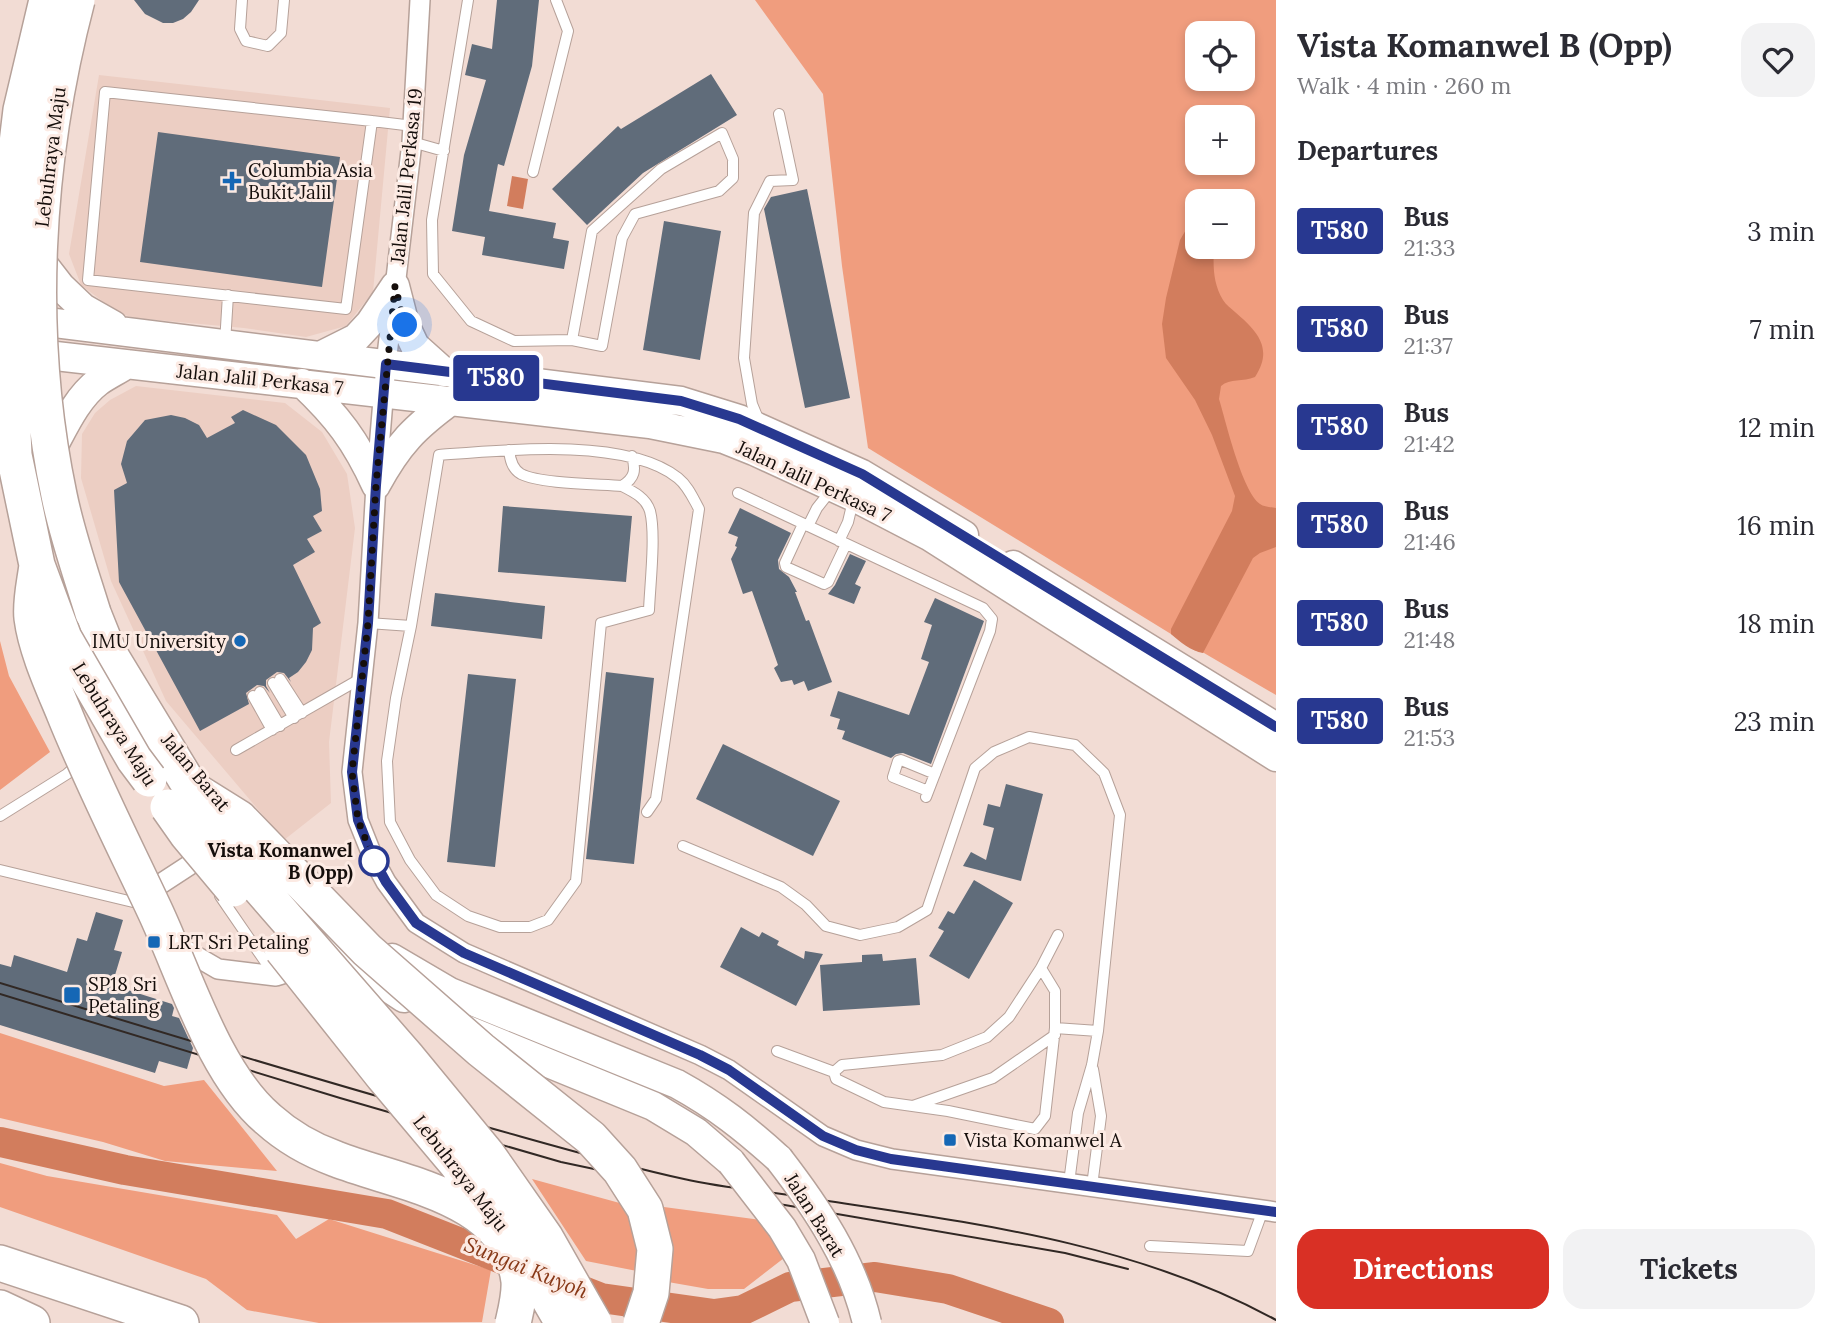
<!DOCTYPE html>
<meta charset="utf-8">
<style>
body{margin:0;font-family:Lora,serif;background:#f2f2f3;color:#2b2b33;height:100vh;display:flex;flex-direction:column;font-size:26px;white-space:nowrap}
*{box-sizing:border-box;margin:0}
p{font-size:23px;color:#7c7c81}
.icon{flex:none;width:38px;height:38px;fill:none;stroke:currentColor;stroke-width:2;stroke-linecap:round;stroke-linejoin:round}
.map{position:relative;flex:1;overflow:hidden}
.panel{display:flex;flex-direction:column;background:#fff;width:560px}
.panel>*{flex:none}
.badge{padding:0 14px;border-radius:5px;font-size:24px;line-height:46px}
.fabs{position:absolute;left:1185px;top:21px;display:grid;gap:14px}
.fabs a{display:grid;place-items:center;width:70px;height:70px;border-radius:14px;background:#fff;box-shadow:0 4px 10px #0003;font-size:35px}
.you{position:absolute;width:35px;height:35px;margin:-18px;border:5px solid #fff;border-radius:50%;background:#1a73e8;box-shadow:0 0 0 10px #1a73e833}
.map>.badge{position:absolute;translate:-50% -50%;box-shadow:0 0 0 4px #fff}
h2{padding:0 21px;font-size:26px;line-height:63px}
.round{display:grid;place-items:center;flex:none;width:74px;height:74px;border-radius:21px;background:#f2f2f3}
.summary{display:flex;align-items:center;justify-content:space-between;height:119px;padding:0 21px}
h1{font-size:33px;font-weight:800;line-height:52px}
.action{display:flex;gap:14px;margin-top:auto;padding:14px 21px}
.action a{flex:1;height:80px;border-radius:21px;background:#d93025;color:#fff;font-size:28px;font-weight:800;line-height:80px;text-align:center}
.action a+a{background:#f2f2f3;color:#2b2b33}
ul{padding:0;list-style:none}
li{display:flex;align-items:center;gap:21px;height:98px;padding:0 21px}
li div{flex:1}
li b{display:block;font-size:26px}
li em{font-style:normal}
li .badge{min-width:77px;font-weight:700;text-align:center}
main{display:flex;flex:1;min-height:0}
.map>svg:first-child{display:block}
.built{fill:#eccec3}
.green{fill:#f09d7e;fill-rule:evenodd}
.water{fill:#d27d5d}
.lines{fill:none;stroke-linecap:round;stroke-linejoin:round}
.river{stroke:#d27d5d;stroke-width:30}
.building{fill:#606c7a}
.lane-casing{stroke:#b6a199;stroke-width:12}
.street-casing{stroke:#b6a199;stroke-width:22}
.secondary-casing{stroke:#b6a199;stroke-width:31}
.highway-casing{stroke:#b6a199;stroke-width:38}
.lane{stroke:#fff;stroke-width:10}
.street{stroke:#fff;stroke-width:19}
.secondary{stroke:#fff;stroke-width:28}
.highway{stroke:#fff;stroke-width:35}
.tram{stroke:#312824;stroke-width:2}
.secondary-bridge-casing{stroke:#b6a199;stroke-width:31;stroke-linecap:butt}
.highway-bridge-casing{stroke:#b6a199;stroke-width:38;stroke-linecap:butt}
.secondary-bridge{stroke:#fff;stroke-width:28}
.highway-bridge{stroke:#fff;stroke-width:35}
.line-casing{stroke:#fff;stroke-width:16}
.line{stroke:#283890;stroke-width:10}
.walk{stroke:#150e0b;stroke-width:7;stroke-dasharray:0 12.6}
.poi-dot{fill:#1567b5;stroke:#fceae3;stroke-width:2.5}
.stop-dot{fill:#fff;stroke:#283890;stroke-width:3.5}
.labels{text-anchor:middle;stroke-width:6;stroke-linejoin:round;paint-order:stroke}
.street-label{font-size:19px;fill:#150e0b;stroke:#fceae3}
.poi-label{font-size:19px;fill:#150e0b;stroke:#fceae3;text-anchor:start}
.stop-label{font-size:19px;font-weight:bold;fill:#150e0b;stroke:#fceae3;text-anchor:end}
.water-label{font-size:21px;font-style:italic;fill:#873817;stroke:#fceae3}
</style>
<main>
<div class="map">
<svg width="1276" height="1323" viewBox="0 0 1276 1323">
<rect width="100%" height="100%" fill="#f2dcd4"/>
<!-- built -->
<path class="built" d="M 99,75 L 390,108 L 373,292 L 346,326 L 306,337 L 244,328 L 135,318 L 118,313 L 81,285 L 69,254 Z
M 136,386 L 285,403 L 322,432 L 347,474 L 355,528 L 329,742 L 331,803 L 284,840 L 166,701 L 111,581 L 81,478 L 82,434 L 95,413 L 110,400 Z"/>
<!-- green -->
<path class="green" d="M 755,0 L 1276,0 L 1276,695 L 1204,653 L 1194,650 L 1171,634 L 868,448 L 842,266 L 823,94 ZM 1197,33 L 1242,33 L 1242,79 L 1197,79 ZM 1197,117 L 1242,117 L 1242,163 L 1197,163 ZM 1197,201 L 1242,201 L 1242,247 L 1197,247 Z
M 0,641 L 9,676 L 50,752 L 0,790 Z
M 0,1033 L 164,1086 L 204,1080 L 277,1171 L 165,1161 L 103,1142 L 0,1118 Z
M 0,1163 L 47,1176 L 277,1215 L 296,1239 L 329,1219 L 491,1270 L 482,1322 L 319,1323 L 247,1310 L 206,1279 L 0,1207 Z
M 532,1179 L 627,1205 L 639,1231 L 642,1272 L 586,1261 Z
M 664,1207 L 761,1220 L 784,1258 L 744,1289 L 708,1289 L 668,1282 L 672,1255 Z"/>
<!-- water -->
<path class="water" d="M 512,176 L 528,179 L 523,209 L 507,206 Z
M 1197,226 L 1197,247 L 1214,247 C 1213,266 1213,283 1223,300 C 1226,305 1231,308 1235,312 C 1257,331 1274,348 1255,377 C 1243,382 1230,378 1221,386 L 1219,399 C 1226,422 1242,491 1260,504 C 1264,507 1271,507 1276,508 L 1276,547 L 1260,553 L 1253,558 L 1203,653 C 1191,651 1180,642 1171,634 L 1171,629 L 1232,511 L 1235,496 L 1212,435 L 1195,400 L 1166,358 L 1162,324 L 1166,298 L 1180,240 L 1187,228 Z"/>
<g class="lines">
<!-- river -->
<path class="river" d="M 0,1142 L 125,1170 L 387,1214 L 601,1298 L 714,1314 L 743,1310 L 790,1287 L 875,1277 L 948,1289 L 1049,1323"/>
</g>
<!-- building -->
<path class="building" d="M 134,0 L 199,0 L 191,12 L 183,19 L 173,23 L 163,23 L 145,14 Z
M 497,0 L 539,0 L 532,66 L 504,166 L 498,164 L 489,211 L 556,223 L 553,238 L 569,241 L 564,269 L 482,255 L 485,237 L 452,231 L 464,155 L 486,80 L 465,75 L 472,44 L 492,49 Z
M 711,74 L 737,115 L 643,173 L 587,225 L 552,189 L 618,126 L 621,129 Z
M 158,132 L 340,157 L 322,287 L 140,262 Z
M 807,189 L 850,398 L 805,408 L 764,209 L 771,197 Z
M 664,221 L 721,231 L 700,360 L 643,350 Z
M 243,410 L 276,425 L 306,455 L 320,489 L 322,511 L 313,516 L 322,531 L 307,539 L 315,552 L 293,565 L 321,623 L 313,628 L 312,650 L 306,662 L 298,672 L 289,678 L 291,682 L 284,673 L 277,672 L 266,680 L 266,686 L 270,693 L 264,686 L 257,685 L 246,693 L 249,704 L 200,731 L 119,582 L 114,490 L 127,483 L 121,464 L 127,441 L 145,420 L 171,415 L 185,418 L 199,425 L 207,438 L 235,423 L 231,417 Z
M 503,506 L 632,516 L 626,582 L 498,572 Z
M 740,508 L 791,533 L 778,560 L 779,569 L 789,577 L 797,592 L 795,592 L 806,621 L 809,620 L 832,682 L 808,691 L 804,681 L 794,685 L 792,680 L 781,682 L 774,668 L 778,665 L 752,591 L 743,594 L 731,559 L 737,547 L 735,546 L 738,537 L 728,533 Z
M 850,554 L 866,561 L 855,584 L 861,587 L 854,604 L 828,594 L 835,585 Z
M 435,593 L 545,606 L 542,639 L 431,626 Z
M 935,598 L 984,621 L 931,764 L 903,753 L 896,754 L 891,758 L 842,739 L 845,731 L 837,729 L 840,719 L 830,716 L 838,691 L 909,715 L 929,662 L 921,659 L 932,625 L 924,622 Z
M 606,672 L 654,678 L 634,864 L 586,859 Z
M 468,674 L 516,679 L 495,867 L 447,862 Z
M 723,744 L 840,801 L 813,856 L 696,799 Z
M 1006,784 L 1043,794 L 1021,881 L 963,866 L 971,852 L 986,860 L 994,828 L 983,825 L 988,804 L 1000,807 Z
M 974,880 L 1013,903 L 969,979 L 929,956 L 944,931 L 938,928 L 948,911 L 954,914 Z
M 96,912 L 123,920 L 114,950 L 122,952 L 112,985 L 172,1004 L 174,1008 L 172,1016 L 179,1018 L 193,1048 L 187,1069 L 159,1061 L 155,1073 L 0,1025 L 0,964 L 11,967 L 14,955 L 67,972 L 77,938 L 87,941 Z
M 741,927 L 759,937 L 762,932 L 779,941 L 777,945 L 804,959 L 805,951 L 823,954 L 796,1006 L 720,967 Z
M 882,954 L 883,961 L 916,958 L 920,1005 L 823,1011 L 820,965 L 862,962 L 862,955 Z"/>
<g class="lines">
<!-- lane casing -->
<g class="lane-casing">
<path id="lane" d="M 242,0 L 240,29 L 246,41 L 268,46 L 281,33 L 284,0
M 468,0 L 432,220 L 433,274 L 471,321 L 514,341 L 572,340 L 602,346 L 622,238 L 635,214 L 719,191 L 733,178 L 733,159 L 722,133 L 661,169 L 592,231 L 572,340
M 372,121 L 346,309 L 88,280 L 105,92 L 372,121 L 413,126
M 412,142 L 444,151
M 533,172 L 568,31 L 556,0
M 225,343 L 228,295
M 759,421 L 752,404 L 744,358 L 754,213 L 770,181 L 793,180 L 779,114
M 509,450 C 510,459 512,469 521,474 C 541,484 598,484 622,486 C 635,478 636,470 632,456
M 622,486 C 634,492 646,498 650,511 C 656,534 650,585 649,610 L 601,623 L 576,881 L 548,920 L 530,927 L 500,927 L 468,916 L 436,895 L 410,860 L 390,822 L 387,761 L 396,698 L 411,626 L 439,455 C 502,450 627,437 678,478 C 688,486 693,498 699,509 L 656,799 L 647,812
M 738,493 L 983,608 L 992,619 L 990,631 L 926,797
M 803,524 L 785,563 L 786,567 L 824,584 L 828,582 L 846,544
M 808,526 L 817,508 L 832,489
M 839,541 L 848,522 L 853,501
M 368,623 L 411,626
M 280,679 L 302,713
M 273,683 L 294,718
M 260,692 L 280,726
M 253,696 L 272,730
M 236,750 L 360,679
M 928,791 L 893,777 L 898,761 L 901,760 L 935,774
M 0,816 L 67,774 L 78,764
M 683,846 L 781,887 L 806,905 L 826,926 L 860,935 L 898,927 L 927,910 L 975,768 L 994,752 L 1029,737 L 1075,745 L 1104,773 L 1120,815 L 1098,1031 L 1092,1065 L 1078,1113 L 1069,1183
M 0,870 L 133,902
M 220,896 L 275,976
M 1058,935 L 1041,968 L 1009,1017 L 987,1037 L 942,1055 L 842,1065 L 834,1072 L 836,1079 L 884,1102 L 948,1111 L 1035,1129 L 1045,1116 L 1055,1028 L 1098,1031
M 1041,968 L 1055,991 L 1055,1028
M 777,1051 L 834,1072
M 913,1106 L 993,1078 L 1055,1035
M 1092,1186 L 1101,1116 L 1093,1069
M 1150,1246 L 1248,1251 L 1263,1210"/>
</g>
<!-- street casing -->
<g class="street-casing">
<path id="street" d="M 420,0 L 412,142 L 386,364 L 376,485 L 368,623 L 352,772 L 358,820 L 374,860 L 386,882 L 416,923 L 464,953 L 700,1055 L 729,1070 L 823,1136 L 856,1150 L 892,1159 L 1276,1212
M 139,898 L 211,851
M 170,941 L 218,969 L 276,976 L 305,967"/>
</g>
<!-- secondary casing -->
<g class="secondary-casing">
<path id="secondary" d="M 40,260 L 61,287 L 83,308 L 113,325
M 395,286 L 405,325 L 415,346 L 444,372
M 19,325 L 39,321 L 681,401 L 739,419 L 862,474 L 964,535
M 21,347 L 38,354 L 650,424 L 724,439 L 754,451 L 854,497 L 929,536 L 1276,757
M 320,356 L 356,338 L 370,323 L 395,286
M 302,383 C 337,416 356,441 376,485
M 47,458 C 62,432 74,400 99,381 C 108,375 118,370 127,364
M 376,485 C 398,444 415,427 452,400
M 1013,565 L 1276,727
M 315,939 L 404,998
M 392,958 L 450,992 L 677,1084 C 717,1106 746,1129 779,1159
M 465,1029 L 653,1106 L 696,1132 L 731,1162"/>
</g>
<!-- highway casing -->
<g class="highway-casing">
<path id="highway" d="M 93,613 L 109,653 L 191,788
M 0,1263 L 181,1323
M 0,1308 L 32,1323"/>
</g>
<!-- lane -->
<use href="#lane" class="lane"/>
<!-- street -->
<use href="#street" class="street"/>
<!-- secondary -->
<use href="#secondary" class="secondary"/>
<!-- highway -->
<use href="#highway" class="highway"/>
<!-- tram -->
<path class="tram" d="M 0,983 C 155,1030 309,1078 465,1121 C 538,1141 610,1163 684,1179 C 723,1188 763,1191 802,1197 C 964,1222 1130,1240 1276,1320
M 0,994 L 340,1098 L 561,1162 L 646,1180
M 773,1203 L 1065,1253 L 1128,1269"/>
<!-- secondary-bridge casing -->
<g class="secondary-bridge-casing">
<path id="secondary-bridge" d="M 779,1159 C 817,1208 853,1262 867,1323
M 731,1162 L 782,1228 L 801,1260 L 825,1323"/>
</g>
<!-- highway-bridge casing -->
<g class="highway-bridge-casing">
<path id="highway-bridge" d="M 47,0 L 21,110 L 9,210 L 9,343 L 14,455 L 37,565 L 64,638 L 134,759 L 149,779
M 77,0 C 35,160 25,333 59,495 C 67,535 81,574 93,613
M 37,565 C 35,582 30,602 32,618 C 36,649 52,684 64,713 C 91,780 124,845 155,911 C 185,975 214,1073 268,1119 C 288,1137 311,1150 336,1159 C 400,1184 508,1196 519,1281 C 520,1295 516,1310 513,1323
M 191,788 L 239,818 L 367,950 L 481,1050 L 591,1138 L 620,1170 L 645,1209 L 655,1249 L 651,1293 L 641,1323
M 195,794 L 238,863 L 408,1058 L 487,1154 L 545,1237 L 594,1323
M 168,807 L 187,834 L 233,889
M 282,949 L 383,1076 L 457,1164 L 520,1249 L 563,1323"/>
</g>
<!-- secondary-bridge -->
<use href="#secondary-bridge" class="secondary-bridge"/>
<!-- highway-bridge -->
<use href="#highway-bridge" class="highway-bridge"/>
</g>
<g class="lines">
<!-- line casing -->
<g class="line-casing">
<path id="line" d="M 1276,727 L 862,474 L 739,419 L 681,401 L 386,364 L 376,485 L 368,623 L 352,772 L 358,820 L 374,860 L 386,882 L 416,923 L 464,953 L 700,1055 L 729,1070 L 823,1136 L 856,1150 L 891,1159 L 1276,1212"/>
</g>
<!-- line -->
<use href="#line" class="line"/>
<!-- walk -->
<path class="walk" d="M 374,861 L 358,820 L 352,772 L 368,623 L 376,485 L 395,286 L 405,325"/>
</g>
<!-- markers -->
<g class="poi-dot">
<path d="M228.5 170.5h7v7h7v7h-7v7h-7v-7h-7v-7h7z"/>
<circle cx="240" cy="641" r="7"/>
<rect x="147" y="935" width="14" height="14" rx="3.5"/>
<rect x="63" y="986" width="18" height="18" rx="3.5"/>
<rect x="943" y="1133" width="14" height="14" rx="3.5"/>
</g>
<circle class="stop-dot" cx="374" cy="861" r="14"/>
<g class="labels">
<!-- street labels -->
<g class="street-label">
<text transform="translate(50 157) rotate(-83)" y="7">Lebuhraya Maju</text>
<text transform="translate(406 176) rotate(-84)" y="7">Jalan Jalil Perkasa 19</text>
<text transform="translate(260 379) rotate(6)" y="7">Jalan Jalil Perkasa 7</text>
<text transform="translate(814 481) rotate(25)" y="7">Jalan Jalil Perkasa 7</text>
<text transform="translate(115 724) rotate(58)" y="7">Lebuhraya Maju</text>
<text transform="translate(196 772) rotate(50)" y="7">Jalan Barat</text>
<text transform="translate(461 1173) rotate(52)" y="7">Lebuhraya Maju</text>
<text transform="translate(815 1215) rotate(58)" y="7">Jalan Barat</text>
</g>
<!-- poi labels -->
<g class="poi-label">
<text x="248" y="177">Columbia Asia<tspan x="248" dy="22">Bukit Jalil</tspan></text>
<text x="226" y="648" text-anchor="end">IMU University</text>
<text x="168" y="949">LRT Sri Petaling</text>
<text x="88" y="991">SP18 Sri<tspan x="88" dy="22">Petaling</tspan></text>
<text x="964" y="1147">Vista Komanwel A</text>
</g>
<!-- stop labels -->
<g class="stop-label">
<text x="353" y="857">Vista Komanwel<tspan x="353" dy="22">B (Opp)</tspan></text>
</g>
<!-- water labels -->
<g class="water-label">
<text transform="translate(526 1268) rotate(22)" y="7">Sungai Kuyoh</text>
</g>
</g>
</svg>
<div class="fabs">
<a><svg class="icon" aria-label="locate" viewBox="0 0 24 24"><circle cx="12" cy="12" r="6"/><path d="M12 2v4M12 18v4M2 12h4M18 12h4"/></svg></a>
<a>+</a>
<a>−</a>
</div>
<div class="you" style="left:405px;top:325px"></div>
<b class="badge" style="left:496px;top:378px;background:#283890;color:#fff">T580</b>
</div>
<section class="panel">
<div class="summary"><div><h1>Vista Komanwel B (Opp)</h1><p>Walk · 4 min · 260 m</p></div><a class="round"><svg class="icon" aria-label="heart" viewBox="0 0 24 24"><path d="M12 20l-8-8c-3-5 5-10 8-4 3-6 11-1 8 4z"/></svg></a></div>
<h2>Departures</h2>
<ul>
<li><span class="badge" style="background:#283890;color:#fff">T580</span><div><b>Bus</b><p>21:33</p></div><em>3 min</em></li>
<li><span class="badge" style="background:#283890;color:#fff">T580</span><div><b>Bus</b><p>21:37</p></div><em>7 min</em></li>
<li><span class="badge" style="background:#283890;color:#fff">T580</span><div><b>Bus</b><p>21:42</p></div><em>12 min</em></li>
<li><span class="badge" style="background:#283890;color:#fff">T580</span><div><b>Bus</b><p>21:46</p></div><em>16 min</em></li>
<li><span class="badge" style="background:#283890;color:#fff">T580</span><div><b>Bus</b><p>21:48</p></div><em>18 min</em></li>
<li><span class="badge" style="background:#283890;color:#fff">T580</span><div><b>Bus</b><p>21:53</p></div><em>23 min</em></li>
</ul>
<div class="action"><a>Directions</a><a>Tickets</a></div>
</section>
</main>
